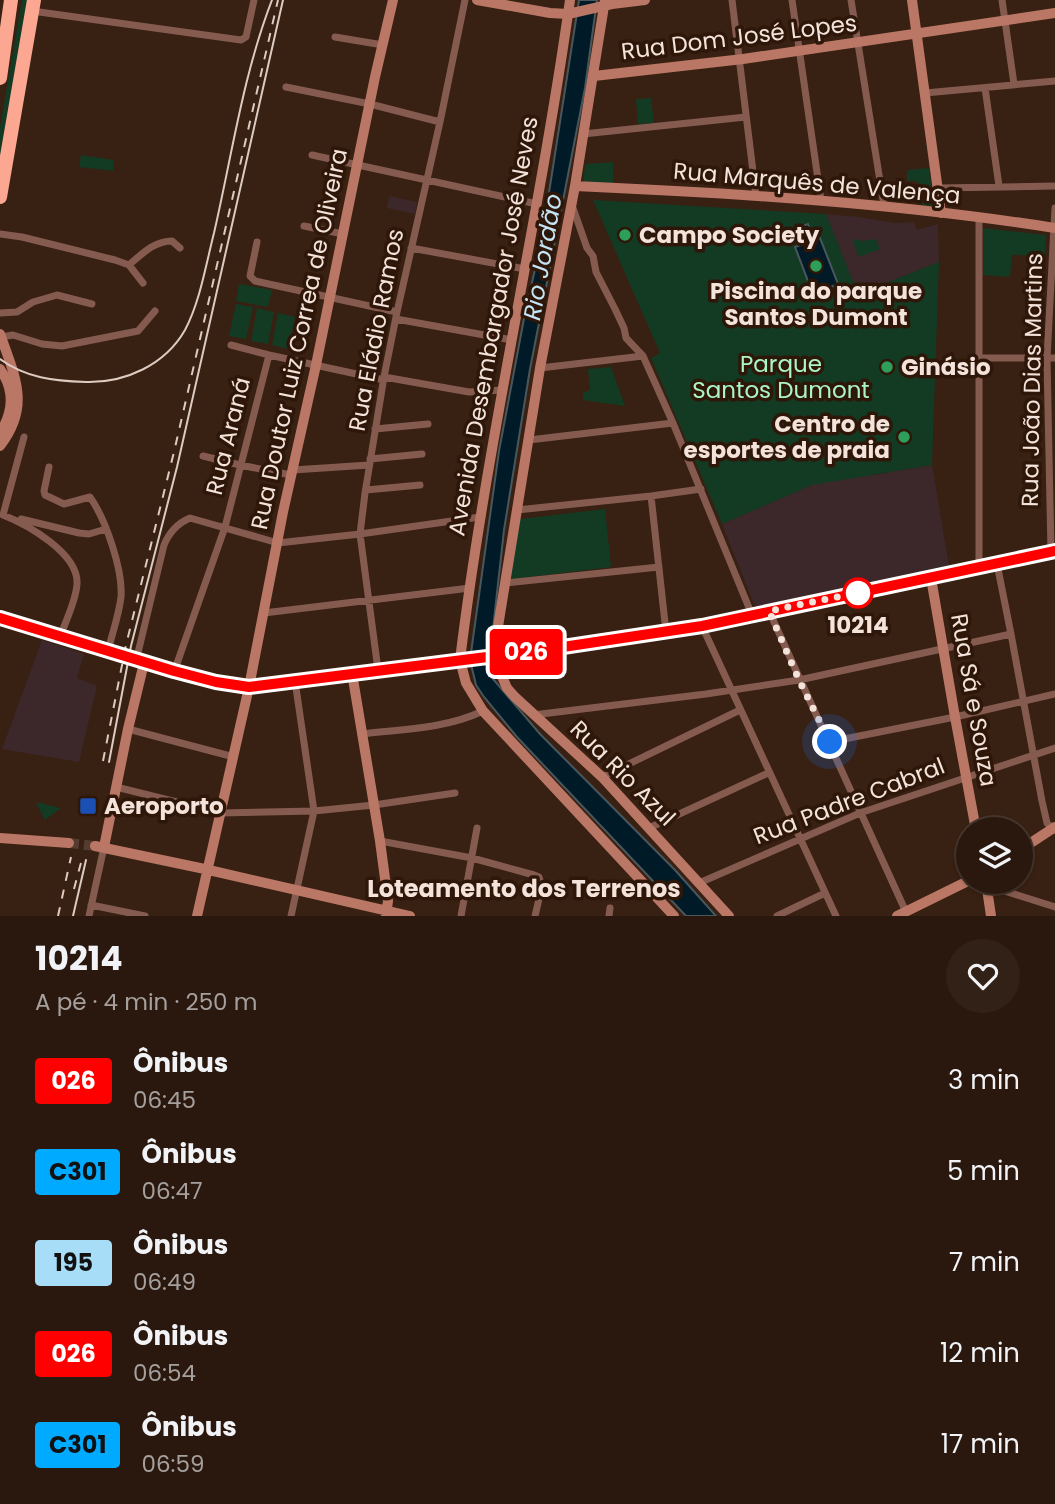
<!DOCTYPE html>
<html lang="pt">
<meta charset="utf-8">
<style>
body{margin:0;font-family:Poppins,sans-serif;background:#322117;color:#f1f3f6;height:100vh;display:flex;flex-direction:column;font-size:26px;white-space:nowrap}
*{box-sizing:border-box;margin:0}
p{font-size:23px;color:#a5a09e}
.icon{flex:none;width:38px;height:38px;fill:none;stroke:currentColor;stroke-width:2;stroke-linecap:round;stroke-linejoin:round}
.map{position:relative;height:916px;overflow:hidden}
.panel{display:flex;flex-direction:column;background:#2a180e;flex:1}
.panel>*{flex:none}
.badge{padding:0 14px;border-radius:5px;font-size:24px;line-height:46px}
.fabs{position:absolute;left:956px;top:817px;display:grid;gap:14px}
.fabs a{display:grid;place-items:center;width:77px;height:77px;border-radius:50%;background:#2a180e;box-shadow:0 2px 5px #0004,0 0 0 2px #46372e;font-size:35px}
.you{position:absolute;width:35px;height:35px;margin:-18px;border:5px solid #fff;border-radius:50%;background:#1a73e8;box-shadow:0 0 0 10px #1a73e833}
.map>.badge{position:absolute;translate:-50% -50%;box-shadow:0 0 0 4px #fff}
.round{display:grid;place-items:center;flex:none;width:74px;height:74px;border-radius:37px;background:#322117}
.summary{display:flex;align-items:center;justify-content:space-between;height:119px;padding:0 35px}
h1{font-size:33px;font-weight:700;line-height:52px}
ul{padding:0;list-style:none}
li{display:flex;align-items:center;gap:21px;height:91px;padding:0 35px}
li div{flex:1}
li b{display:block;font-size:26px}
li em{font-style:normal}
li .badge{min-width:77px;font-weight:700;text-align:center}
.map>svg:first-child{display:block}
.education{fill:#3c282a}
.green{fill:#133b23}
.water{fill:#001b27;stroke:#49575d;stroke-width:2}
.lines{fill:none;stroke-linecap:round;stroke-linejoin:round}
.secondary-tunnel{stroke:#543d30;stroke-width:10;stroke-dasharray:10 5;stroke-linecap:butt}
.street{stroke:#855b50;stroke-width:7}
.secondary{stroke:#bb7765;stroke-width:10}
.highway{stroke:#fca791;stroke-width:14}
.tram{stroke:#ddcbc1;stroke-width:2}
.rail{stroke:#ddcbc1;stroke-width:2;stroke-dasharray:9 9;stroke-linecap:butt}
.line-casing{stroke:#fff;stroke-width:16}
.line{stroke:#f00;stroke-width:10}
.walk{stroke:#f4e3da;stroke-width:7;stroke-dasharray:0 12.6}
.leisure-dot{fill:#2e9e5b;stroke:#2e1709;stroke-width:2.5}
.stop-dot{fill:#fff;stroke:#f00;stroke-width:3.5}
.transit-dot{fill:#1a4fb4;stroke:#2e1709;stroke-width:2.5}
.labels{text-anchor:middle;stroke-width:7;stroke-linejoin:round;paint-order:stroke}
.street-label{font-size:23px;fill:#f4e3da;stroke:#2e1709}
.poi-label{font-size:23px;font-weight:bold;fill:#f4e3da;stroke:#2e1709;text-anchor:start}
.park-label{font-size:23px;fill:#abf5c2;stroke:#2e1709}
.stop-label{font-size:23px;font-weight:bold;fill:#f4e3da;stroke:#2e1709}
.water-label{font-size:24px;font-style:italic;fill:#c5e5f6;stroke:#2e1709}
.neighbourhood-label{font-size:24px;font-weight:bold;fill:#f4e3da;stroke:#2e1709}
</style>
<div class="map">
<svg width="1055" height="916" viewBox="0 0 1055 916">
<rect width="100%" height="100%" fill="#382012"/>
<!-- education -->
<path class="education" d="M 389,196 L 417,202 L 415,214 L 387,208 Z
M 826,214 L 859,217 L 895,223 L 914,222 L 917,230 L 938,224 L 939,262 L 858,294 Z
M 804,447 L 874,475 L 932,465 L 949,567 L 831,590 L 758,607 L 754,604 L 722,524 L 812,485 Z
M 42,640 L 84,654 L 77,678 L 97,686 L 79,762 L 2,749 Z"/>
<!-- green -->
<path class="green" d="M 22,0 L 28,0 L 0,165 L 0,127 Z
M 651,98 L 654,123 L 638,124 L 636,99 Z
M 81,155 L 114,160 L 113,171 L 79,167 Z
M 613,162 L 613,185 L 583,184 L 585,164 Z
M 929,168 L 934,206 L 922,205 L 917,181 L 907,181 L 907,170 Z
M 593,200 L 826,214 L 858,294 L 939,262 L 932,465 L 812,485 L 722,524 L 651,358 L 660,353 Z
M 983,228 L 1046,235 L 1045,256 L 1012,255 L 1010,277 L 983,275 Z
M 852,239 L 862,241 L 876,239 L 880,249 L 859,257 Z
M 239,284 L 272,290 L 268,307 L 236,301 Z
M 236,304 L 253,307 L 246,339 L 229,336 Z
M 257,308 L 274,312 L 268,344 L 251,341 Z
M 278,313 L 295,317 L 289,349 L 272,345 Z
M 611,367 L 625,406 L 583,400 L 583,393 L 590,390 L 588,369 Z
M 605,509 L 611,567 L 512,579 L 510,577 L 520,519 Z
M 37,802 L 60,808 L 60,809 L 45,820 L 37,805 Z"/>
<!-- water -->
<path class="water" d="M 579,0 L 597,0 L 585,88 L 530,369 L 504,530 L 489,665 L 493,679 L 540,734 L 675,870 L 716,916 L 686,916 L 517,737 L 484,697 L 476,685 L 470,660 L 499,451 L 526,308 L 541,244 Z
M 808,224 L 812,234 L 791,243 L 787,232 Z
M 820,238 L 838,284 L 813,294 L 795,247 Z"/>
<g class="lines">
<!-- secondary-tunnel -->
<path class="secondary-tunnel" d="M 69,843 L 95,846"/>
<!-- street -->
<path class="street" d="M 732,0 L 756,196
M 792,0 L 821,200
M 851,0 L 884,206
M 1002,0 L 1014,84
M 32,11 L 241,40 L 246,37 L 254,0
M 335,37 L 383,45
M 286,87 L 370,104 L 440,122
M 985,88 L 999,186
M 925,93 L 1055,81
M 583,134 L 746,117
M 312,155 L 537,204
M 938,188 L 1055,186
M 573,208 L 587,248 L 593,256 L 596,272 L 615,309 L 624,328 L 626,338 L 643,356 L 673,423 L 752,615
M 979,218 L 979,568
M 304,226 L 343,234
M 0,234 L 22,237 L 115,260 L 129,265 L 143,283
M 257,242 L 250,276 L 255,281 L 397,312
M 411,248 L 525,269
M 129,265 C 142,254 154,241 172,241 L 180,248
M 0,313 L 17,312 L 33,302 L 57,295 L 92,304
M 396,319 L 512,340
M 1,337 L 13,335 L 42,344 L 62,346 L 138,331 L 155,311
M 231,345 L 269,355 L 384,380
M 979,358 L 1055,358
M 540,368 L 643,356
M 384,377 L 469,392 L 502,390
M 375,429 L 428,424
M 24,437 L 3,515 C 26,524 79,553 77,584 C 76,601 66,620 60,637
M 529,440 L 673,423
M 203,456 L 240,465 L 291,475
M 370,459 L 422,454
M 49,467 L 44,491 L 45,495 L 64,504 L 90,497 C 106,520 123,570 121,597 C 119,615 112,634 108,651
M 293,470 L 369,465
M 366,490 L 420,485
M 651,496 L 666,632
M 517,510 L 651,496 L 701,489
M 21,519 L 79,533 L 89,534 L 106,529
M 1051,552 L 1047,358 L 1055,208
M 997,564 L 1011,634 L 1042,801 L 1047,823 L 1054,830
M 505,583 L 659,567
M 769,611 L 906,912
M 264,613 L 470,588
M 702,626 L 836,916
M 136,661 L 164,545 C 169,533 178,523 190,518 L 278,543 L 360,534 L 480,517
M 378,670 L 360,534 L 365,493 L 384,377 L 397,312 L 440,122 L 465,0
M 174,672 L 225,527 L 269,355
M 533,715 L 706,694 L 799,680 L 1011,634
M 128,729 L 234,757
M 361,734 C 402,729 445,729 483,711
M 829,742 L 955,717 L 1055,694
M 602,777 L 740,710
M 116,787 L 221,813 L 314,811 L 374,805 L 455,793
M 649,828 L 768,773
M 976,829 L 1003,824
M 380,841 L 472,858 L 534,875 L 539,877 L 542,886 L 535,916
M 699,883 L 860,813 L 1055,748
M 986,885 L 1055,907
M 91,905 L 145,916
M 89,916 L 104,847
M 291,916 L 314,811 L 295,681
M 461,916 L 477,828
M 609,916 L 610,908
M 777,916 L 825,893"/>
<!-- secondary -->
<path class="secondary" d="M 477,0 L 550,13 L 568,14 L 612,4 L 645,0
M 570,0 C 539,221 487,439 460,660 L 466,683 L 483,711 L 674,916
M 605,0 L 575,186 L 540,368 L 496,639 L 495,656 L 498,667 L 507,688 L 515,697 L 602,777 L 729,916
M 912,0 L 941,213
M 594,76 L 743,59 L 1055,13
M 575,186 C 735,193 896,203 1055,228
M 0,334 C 15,377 31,406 0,446
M 0,369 C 15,390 14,411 0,433
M 931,578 L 955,717 L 976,830
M 0,617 L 174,672 L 216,682 L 249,687 L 543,650 L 702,626 L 1055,551
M 352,673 L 380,841 L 388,901 L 386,916
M 0,838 L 69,843
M 95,846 L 200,868 L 410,916
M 104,847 L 128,729 L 144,663
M 1020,850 L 1055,827
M 986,882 L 991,916
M 197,916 L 249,687 L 283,512 L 316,365 L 375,77 L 393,0
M 897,916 L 968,881"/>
<!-- highway -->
<path class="highway" d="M 0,78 L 11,0
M 0,197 L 34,0"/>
<!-- tram -->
<path class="tram" d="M 0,359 C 26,378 54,381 86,382 C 125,383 165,365 185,330 C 200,302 206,264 214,233 C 232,155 243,75 272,0
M 109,762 L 131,646 L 177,467 L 283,0
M 73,916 L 86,860"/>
<!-- rail -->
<path class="rail" d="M 103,761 L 126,645 L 174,452 L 278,0
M 74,889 L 82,859
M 58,916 L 71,857"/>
</g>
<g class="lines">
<!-- line casing -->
<g class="line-casing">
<path id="line" d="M 0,618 L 174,671 L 216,682 L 249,687 L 543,650 L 702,626 L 1055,551"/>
</g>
<!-- line -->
<use href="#line" class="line"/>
<!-- walk -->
<path class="walk" d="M 830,742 L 799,680 L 769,611 L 861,592 L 858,593"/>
</g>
<!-- markers -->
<g class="leisure-dot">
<circle cx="625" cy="235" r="7"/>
<circle cx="816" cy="266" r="7"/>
<circle cx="887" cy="367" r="7"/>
<circle cx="904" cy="437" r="7"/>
</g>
<circle class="stop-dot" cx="858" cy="593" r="14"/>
<rect class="transit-dot" x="79" y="797" width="18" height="18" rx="3.5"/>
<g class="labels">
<!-- street labels -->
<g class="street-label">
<text transform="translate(739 37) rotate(-7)" y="8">Rua Dom José Lopes</text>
<text transform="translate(817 183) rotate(5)" y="8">Rua Marquês de Valença</text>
<text transform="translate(493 326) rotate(-80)" y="8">Avenida Desembargador José Neves</text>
<text transform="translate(376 330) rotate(-79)" y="8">Rua Eládio Ramos</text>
<text transform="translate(299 339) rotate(-78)" y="8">Rua Doutor Luiz Correa de Oliveira</text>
<text transform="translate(1032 380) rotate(-89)" y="8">Rua João Dias Martins</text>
<text transform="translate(228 436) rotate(-76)" y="8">Rua Araná</text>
<text transform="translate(974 700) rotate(80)" y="8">Rua Sá e Souza</text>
<text transform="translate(623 773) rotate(45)" y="8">Rua Rio Azul</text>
<text transform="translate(849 801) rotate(-21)" y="8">Rua Padre Cabral</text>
</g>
<!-- poi labels -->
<g class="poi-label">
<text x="639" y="243">Campo Society</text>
<text x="816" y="299" text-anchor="middle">Piscina do parque<tspan x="816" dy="26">Santos Dumont</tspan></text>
<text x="901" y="375">Ginásio</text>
<text x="890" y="432" text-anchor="end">Centro de<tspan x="890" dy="26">esportes de praia</tspan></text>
<text x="104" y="814">Aeroporto</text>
</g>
<!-- park labels -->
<g class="park-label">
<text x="781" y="372">Parque<tspan x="781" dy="26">Santos Dumont</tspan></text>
</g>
<!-- stop labels -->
<g class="stop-label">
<text x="858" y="633">10214</text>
</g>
<!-- water labels -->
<g class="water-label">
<text transform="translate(543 257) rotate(-80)" y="8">Rio Jordão</text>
</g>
<!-- neighbourhood labels -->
<g class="neighbourhood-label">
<text x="524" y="897">Loteamento dos Terrenos</text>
</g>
</g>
</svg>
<div class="fabs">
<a><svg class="icon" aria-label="layers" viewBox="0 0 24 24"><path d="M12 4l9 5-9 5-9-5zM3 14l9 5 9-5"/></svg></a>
</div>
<div class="you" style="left:830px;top:742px"></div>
<b class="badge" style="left:526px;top:652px;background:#f00;color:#fff">026</b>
</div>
<section class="panel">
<div class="summary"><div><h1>10214</h1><p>A pé · 4 min · 250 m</p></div><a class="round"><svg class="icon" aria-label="heart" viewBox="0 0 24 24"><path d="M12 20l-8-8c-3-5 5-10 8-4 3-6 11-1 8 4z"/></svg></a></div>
<ul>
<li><span class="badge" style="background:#f00;color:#fff">026</span><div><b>Ônibus</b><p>06:45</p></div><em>3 min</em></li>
<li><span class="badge" style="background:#0af;color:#111">C301</span><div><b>Ônibus</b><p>06:47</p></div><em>5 min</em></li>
<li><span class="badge" style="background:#a8ddf7;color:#111">195</span><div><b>Ônibus</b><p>06:49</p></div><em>7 min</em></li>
<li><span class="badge" style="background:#f00;color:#fff">026</span><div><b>Ônibus</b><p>06:54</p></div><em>12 min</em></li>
<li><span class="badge" style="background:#0af;color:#111">C301</span><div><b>Ônibus</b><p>06:59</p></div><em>17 min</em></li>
</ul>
</section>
